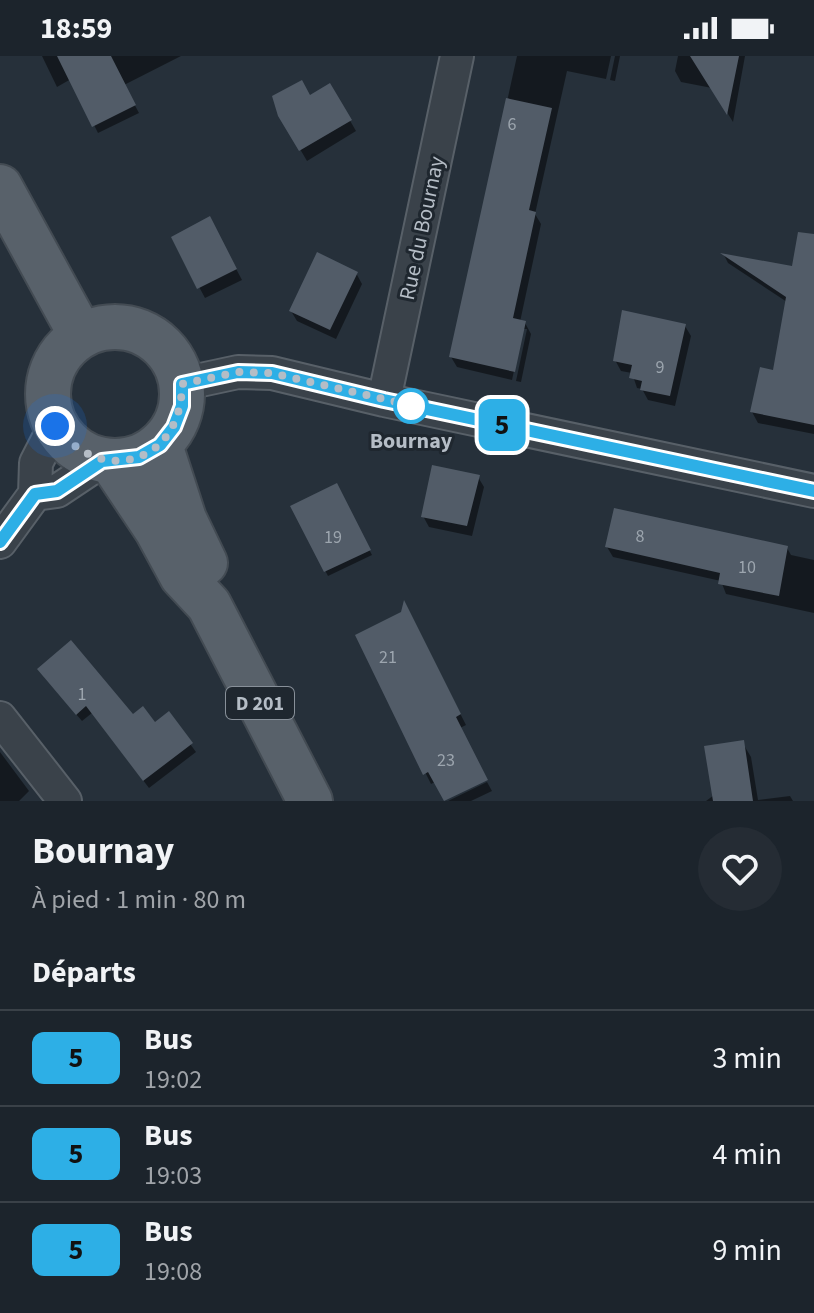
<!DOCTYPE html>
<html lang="fr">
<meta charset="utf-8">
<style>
body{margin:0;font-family:"Source Sans 3",sans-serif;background:#252c34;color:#f1f3f6;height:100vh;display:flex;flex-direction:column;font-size:30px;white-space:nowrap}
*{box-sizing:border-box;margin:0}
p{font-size:26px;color:#a0a4a9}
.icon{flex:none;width:44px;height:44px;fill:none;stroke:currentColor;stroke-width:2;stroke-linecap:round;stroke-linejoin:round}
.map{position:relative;height:745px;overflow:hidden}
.panel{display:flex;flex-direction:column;background:#1c242c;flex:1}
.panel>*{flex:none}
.badge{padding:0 16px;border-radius:12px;font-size:28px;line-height:52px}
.you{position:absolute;width:40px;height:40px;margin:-20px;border:6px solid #fff;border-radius:50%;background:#1a73e8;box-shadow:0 0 0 12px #1a73e833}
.map>.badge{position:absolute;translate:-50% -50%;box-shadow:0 0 0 4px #fff}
h2{padding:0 32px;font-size:30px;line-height:72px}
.round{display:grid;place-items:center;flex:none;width:84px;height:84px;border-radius:42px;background:#252c34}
.head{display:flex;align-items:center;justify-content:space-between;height:136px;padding:0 32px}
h1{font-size:38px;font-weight:700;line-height:60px}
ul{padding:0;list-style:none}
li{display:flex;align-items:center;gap:24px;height:96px;padding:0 32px;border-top:2px solid #3a4148}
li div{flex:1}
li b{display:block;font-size:30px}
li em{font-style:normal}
li .badge{min-width:88px;font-weight:700;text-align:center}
.status{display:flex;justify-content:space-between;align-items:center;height:56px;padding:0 40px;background:#1c242c;direction:ltr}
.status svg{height:22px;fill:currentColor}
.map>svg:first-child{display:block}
.shadow{fill:#0007}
.building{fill:#525c68}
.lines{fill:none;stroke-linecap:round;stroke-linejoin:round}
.street-casing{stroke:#586068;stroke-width:36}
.primary-casing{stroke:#434b53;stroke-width:48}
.street{stroke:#3a424a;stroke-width:32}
.primary{stroke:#58616a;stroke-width:44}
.line-casing{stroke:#fff;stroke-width:18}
.line{stroke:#2dafe6;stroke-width:12}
.walk{stroke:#b5bdc6;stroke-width:8;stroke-dasharray:0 14.4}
.stop-dot{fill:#fff;stroke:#2dafe6;stroke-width:4}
.labels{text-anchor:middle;stroke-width:6;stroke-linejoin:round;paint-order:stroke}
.number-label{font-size:18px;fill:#9ca5ae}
.shield{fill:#1f272f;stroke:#889099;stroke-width:2}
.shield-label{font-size:20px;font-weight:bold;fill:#b5bdc6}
.street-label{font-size:22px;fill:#b5bdc6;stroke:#1f272f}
.stop-label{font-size:22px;font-weight:bold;fill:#b5bdc6;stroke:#1f272f}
</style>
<div class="status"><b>18:59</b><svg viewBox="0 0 49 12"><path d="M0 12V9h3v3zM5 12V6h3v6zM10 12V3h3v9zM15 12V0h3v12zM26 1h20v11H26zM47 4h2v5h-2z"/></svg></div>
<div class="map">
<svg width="814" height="745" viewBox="0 0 814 745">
<rect width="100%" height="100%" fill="#26303a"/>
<!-- shadow -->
<path class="shadow" d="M 42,0 L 181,0 L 124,29 L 139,57 L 98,77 L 71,23 L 57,31 Z
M 517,0 L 611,0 L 606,23 L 567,15 L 535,158 L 541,168 L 520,266 L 525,267 L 531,278 L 521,326 L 516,325 L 527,273 L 523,273 L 512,324 L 457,311 L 451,301 Z
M 615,0 L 620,0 L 615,25 L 610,24 Z
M 678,0 L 745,0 L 733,66 L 712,32 L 681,26 L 675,15 Z
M 330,30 L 356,75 L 307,105 L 280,59 Z
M 215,173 L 242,224 L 205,242 L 173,182 Z
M 814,192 L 814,378 L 758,367 L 752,356 L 774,317 L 787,246 L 728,207 L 724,199 L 809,216 Z
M 356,217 L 362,228 L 336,283 L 297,265 L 291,255 Z
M 685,270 L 691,280 L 675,350 L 648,344 L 642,333 L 637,332 L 632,317 L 621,315 L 615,304 Z
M 478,421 L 484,431 L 472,480 L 429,471 L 423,460 Z
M 336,429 L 372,499 L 328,520 L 293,451 Z
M 607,491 L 787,492 L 791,499 L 814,504 L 814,557 L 726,538 L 721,525 L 613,501 Z
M 409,557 L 466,669 L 460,672 L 435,726 L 431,728 L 357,580 Z
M 44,621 L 155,669 L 168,658 L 196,696 L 149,732 L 92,657 L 82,665 Z
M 742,686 L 751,701 L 758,744 L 790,740 L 793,745 L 706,745 L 714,739 Z
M 0,696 L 29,735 L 19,745 L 0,745 Z
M 487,726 L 492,735 L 471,745 L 448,745 Z"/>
<!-- building -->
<path class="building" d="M 57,0 L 111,0 L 136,49 L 92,71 Z
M 690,0 L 739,0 L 727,59 Z
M 302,24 L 310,39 L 330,27 L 352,64 L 299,95 L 278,60 L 272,40 Z
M 506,42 L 552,52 L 529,154 L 536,156 L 513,262 L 526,265 L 515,316 L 449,301 Z
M 210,160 L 237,213 L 197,233 L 171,181 Z
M 798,176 L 814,178 L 814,369 L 750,356 L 760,311 L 773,314 L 786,241 L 720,197 L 792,210 Z
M 317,196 L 358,216 L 330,274 L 289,255 Z
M 622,254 L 686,268 L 670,340 L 640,334 L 642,325 L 629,322 L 632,309 L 613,305 Z
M 432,409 L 480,419 L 467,470 L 421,461 Z
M 337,427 L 371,494 L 324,516 L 290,450 Z
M 614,452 L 788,490 L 779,540 L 718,528 L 720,517 L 605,491 Z
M 404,544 L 461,658 L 456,661 L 488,724 L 444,745 L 428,716 L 423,719 L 355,579 L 401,556 Z
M 71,584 L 133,658 L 143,650 L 155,666 L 169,655 L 193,687 L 143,725 L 86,650 L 76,659 L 37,613 Z
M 744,684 L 753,745 L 713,745 L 704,690 Z"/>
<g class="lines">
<!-- street casing -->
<g class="street-casing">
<path id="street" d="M 182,328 L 238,316 L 272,317 L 384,344 L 814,435
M 384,344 L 457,0
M 35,438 L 57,435 L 102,405
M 0,486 L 35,438 L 36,407 L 55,370
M 0,662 L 65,745"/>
</g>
<!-- primary casing -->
<g class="primary-casing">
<path id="primary" d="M 0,131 L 81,279
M48 338a67 67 0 1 1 134 0a67 67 0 1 1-134 0Z
M 160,389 L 184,463 L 205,507
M 111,405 L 157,474 L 182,520 L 209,549 L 310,745"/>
</g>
<!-- street -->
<use href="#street" class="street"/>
<!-- primary -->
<use href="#primary" class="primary"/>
</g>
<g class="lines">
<!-- line casing -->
<g class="line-casing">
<path id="line" d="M 0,486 L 35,438 L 57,435 L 102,405 L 139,401 L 160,389 L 174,371 L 182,350 L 182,328 L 238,316 L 272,317 L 384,344 L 814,435"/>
</g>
<!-- line -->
<use href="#line" class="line"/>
<!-- walk -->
<path class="walk" d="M 55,370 C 103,432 182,407 182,328 L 238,316 L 272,317 L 418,351 L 411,350"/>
</g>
<!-- markers -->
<circle class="stop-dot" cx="411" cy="350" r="16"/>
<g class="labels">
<!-- number labels -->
<g class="number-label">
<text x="512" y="74">6</text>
<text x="660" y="317">9</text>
<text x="640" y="486">8</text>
<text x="333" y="487">19</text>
<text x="747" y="517">10</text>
<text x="388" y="607">21</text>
<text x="82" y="644">1</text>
<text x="446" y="710">23</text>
</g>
<!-- shield labels -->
<rect class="shield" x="226" y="631" width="68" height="32" rx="6"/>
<g class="shield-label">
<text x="260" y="654">D 201</text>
</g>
<!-- street labels -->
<g class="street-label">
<text transform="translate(421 172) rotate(-78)" y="8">Rue du Bournay</text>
</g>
<!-- stop labels -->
<g class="stop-label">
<text x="411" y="392">Bournay</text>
</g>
</g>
</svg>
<div class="you" style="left:55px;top:370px"></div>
<b class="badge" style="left:502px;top:369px;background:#2dafe6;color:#111">5</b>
</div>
<section class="panel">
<div class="head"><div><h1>Bournay</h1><p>À pied · 1 min · 80 m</p></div><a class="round"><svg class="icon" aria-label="heart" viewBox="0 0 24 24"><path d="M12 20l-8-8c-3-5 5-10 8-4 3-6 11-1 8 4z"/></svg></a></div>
<h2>Départs</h2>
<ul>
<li><span class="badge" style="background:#2dafe6;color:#111">5</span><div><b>Bus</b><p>19:02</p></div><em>3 min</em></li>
<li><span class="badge" style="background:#2dafe6;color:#111">5</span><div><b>Bus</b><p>19:03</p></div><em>4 min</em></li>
<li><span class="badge" style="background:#2dafe6;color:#111">5</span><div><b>Bus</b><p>19:08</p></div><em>9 min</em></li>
</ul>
</section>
